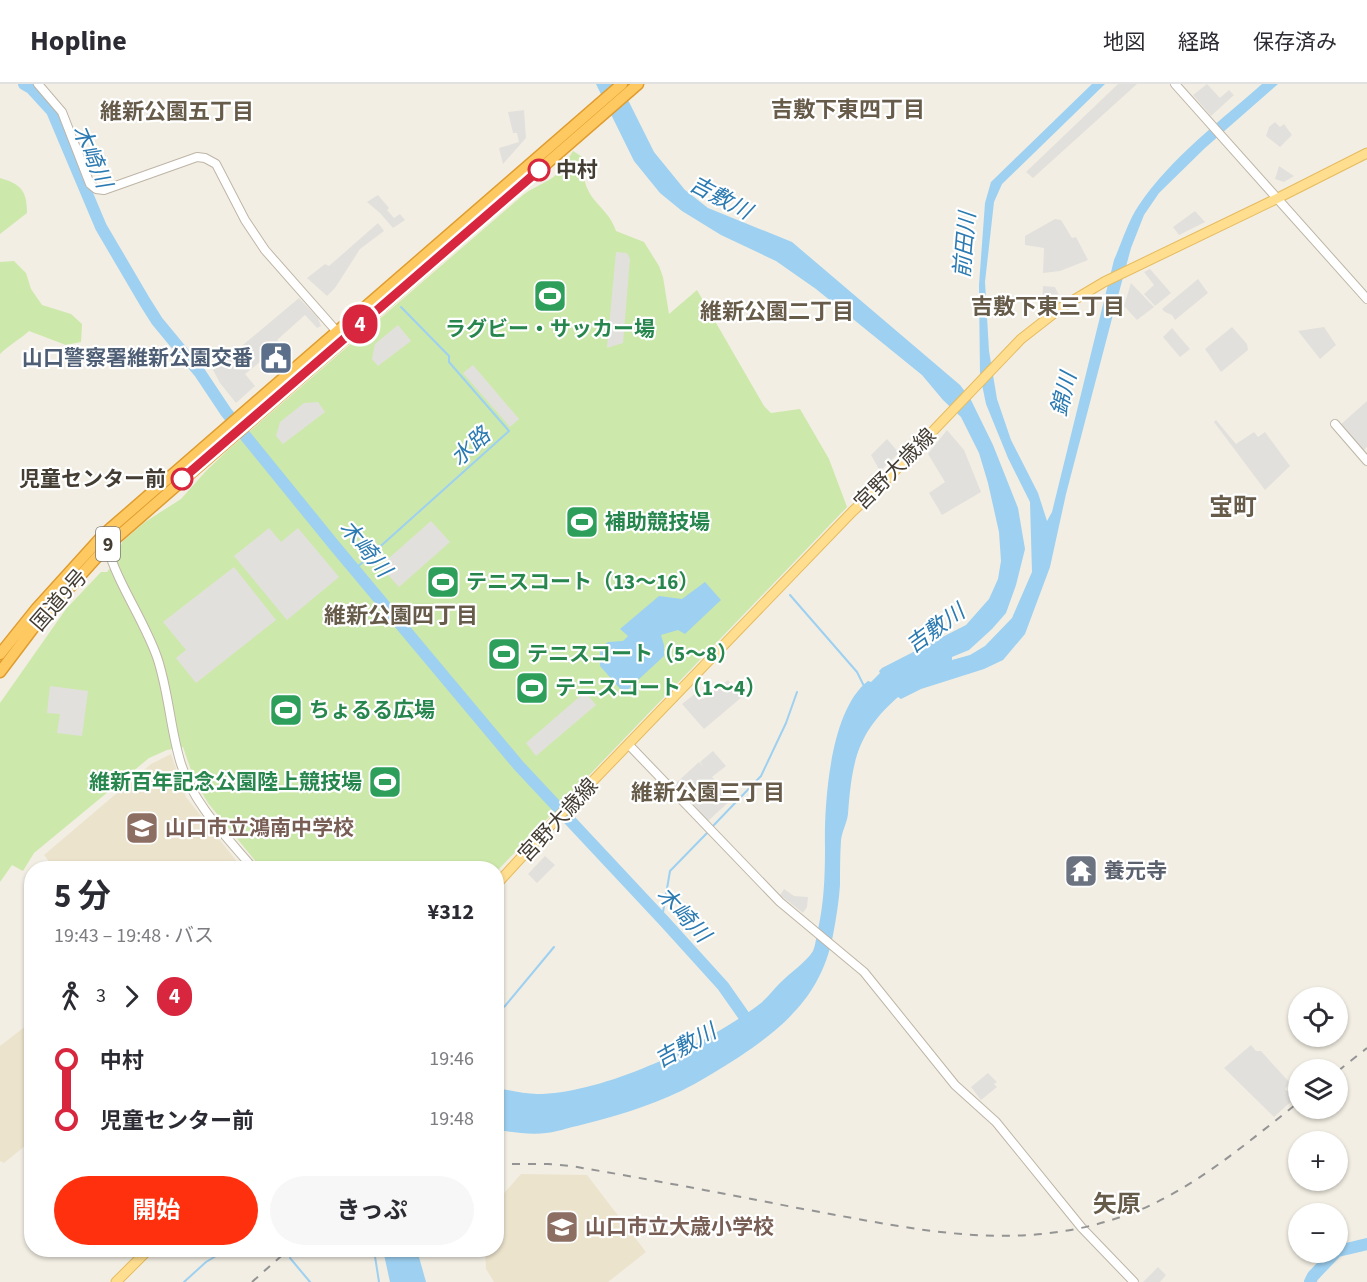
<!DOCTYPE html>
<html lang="ja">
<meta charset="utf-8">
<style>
body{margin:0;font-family:"Source Sans 3","Noto Sans JP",sans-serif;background:#f7f7f7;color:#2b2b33;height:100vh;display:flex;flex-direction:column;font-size:22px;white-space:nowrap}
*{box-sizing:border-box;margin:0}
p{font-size:20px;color:#7c7c81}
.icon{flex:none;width:33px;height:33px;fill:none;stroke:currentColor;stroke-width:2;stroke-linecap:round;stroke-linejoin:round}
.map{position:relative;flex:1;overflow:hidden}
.side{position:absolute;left:24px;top:777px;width:480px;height:396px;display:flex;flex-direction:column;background:#fff;border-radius:24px;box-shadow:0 2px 4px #0004}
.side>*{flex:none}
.badge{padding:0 12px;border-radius:20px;font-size:21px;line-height:39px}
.buttons{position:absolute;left:1288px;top:903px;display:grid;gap:12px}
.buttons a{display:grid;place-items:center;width:60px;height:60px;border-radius:50%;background:#fff;box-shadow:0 2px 4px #0004;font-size:30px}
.map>.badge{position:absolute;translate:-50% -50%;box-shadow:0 0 0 3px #fff}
.legs{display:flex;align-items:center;gap:9px;height:66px;padding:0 30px;font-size:20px}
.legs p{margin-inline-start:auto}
.headline{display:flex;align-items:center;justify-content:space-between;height:102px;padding:0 30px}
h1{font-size:33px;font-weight:700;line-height:45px}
.cta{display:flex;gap:12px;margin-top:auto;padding:12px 30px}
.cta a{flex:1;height:69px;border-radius:36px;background:#fe300e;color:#fff;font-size:24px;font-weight:700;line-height:69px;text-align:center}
.cta a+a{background:#f7f7f7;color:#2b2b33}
ul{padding:0 30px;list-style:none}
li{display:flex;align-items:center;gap:21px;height:60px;font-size:22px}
li i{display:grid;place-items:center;width:9px;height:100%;margin:0 8px;background:currentColor}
li i::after{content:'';width:15px;height:15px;margin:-8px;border:4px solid;border-radius:50%;background:#fff}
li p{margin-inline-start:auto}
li:first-child i{background:linear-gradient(#0000 50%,currentColor 0)}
li:last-child i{background:linear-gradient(currentColor 50%,#0000 0)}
header{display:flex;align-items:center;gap:36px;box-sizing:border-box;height:84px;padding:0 30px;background:#fff;border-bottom:2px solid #e1e1e2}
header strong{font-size:28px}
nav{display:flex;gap:33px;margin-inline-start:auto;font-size:21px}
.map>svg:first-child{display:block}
.education{fill:#ece3cd}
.green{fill:#cde8ab}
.parking{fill:#e2e0dc}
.water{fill:#9dd0f1}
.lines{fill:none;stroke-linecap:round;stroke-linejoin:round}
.stream{stroke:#9dd0f1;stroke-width:2}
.river{stroke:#9dd0f1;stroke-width:12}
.minor-casing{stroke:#beb5a6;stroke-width:10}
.major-casing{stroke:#e6bb5e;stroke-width:11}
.highway-casing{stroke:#e09d2f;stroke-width:13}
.minor{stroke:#fff;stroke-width:8}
.major{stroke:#ffde90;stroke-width:9}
.highway{stroke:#ffc962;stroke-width:10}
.rail{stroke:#949494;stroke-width:2;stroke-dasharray:8 8;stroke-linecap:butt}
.line-1-casing{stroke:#fff;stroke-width:14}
.line-1{stroke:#d7263d;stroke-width:9}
.stop-1-dot{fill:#fff;stroke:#d7263d;stroke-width:3}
.labels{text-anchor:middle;stroke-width:4.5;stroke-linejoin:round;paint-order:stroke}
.shield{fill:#fff;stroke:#7c7770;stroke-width:1.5}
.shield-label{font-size:20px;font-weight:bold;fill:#443d33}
.stop-label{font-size:21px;font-weight:bold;fill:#443d33;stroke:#fff;text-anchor:start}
.leisure-label{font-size:21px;font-weight:bold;fill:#27864d;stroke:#fff;text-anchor:start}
.service-label{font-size:21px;font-weight:bold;fill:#4e5e75;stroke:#fff;text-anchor:end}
.street-label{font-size:21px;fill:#443d33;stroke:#fff}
.education-label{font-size:21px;font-weight:bold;fill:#785e54;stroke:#fff;text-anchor:start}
.worship-label{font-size:21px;font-weight:bold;fill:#5b616d;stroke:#fff;text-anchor:start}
.neighbourhood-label{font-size:22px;font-weight:bold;fill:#675b4a;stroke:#fff}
.water-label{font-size:22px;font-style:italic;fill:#2b7ab1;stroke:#fff}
.quarter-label{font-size:24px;font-weight:bold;fill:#675b4a;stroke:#fff}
</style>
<header>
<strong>Hopline</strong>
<nav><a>地図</a><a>経路</a><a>保存済み</a></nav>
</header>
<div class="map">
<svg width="1367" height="1198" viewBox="0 0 1367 1198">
<rect width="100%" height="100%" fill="#f2eee3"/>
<!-- education -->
<path class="education" d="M 171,670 L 186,713 L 242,784 L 54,784 L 44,771 L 151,680 Z
M 31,938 L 31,1057 L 4,1079 L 0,1077 L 0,962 Z
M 521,1090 L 587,1091 L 646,1168 L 608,1198 L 494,1198 L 486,1185 L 485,1166 L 496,1166 L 497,1117 Z"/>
<!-- green -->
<path class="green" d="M 573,67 L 584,74 L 583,76 C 584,86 583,97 588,106 C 595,121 610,128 616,147 L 644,158 L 659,182 L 663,193 L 669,230 L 697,206 L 764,322 L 771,329 L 800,325 L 829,375 L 847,423 L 497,787 L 496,784 L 261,784 L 208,719 L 194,695 L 183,663 L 167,666 L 149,674 L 34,769 L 23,787 L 12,781 L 0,798 L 0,619 L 66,525 L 101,488 L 107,488 L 117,475 L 118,466 L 123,457 L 145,438 L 181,415 L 206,387 L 228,366 L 523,111 C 532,104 543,100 552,94 C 562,87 567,76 573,67 Z
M 0,94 C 21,100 27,107 27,129 L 0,150 Z
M 14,177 L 26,189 L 31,205 L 42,221 L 71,230 L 82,240 L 81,258 L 66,261 L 29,247 C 19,256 9,261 0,270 L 0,178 Z"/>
<!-- parking -->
<path class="parking" d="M 1118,0 L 1137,0 L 1033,94 L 1026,88 Z
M 1207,0 L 1220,14 L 1229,6 L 1234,11 L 1211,32 L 1193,11 Z
M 524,26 L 526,54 L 503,80 L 499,64 L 519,58 L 517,49 L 513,49 L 508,28 Z
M 1275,38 L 1280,43 L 1284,40 L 1292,51 L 1280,63 L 1266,52 L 1269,43 Z
M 1279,82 L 1294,92 L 1284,98 L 1275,95 Z
M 378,111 L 389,124 L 387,126 L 394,134 L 400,130 L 405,136 L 393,144 L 380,129 L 367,118 Z
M 1195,127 L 1205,138 L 1179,151 L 1173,143 Z
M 1055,135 L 1061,136 L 1072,154 L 1076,153 L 1088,176 L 1060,187 L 1043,189 L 1044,164 L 1025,161 L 1025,152 Z
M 378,139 L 384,147 L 360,165 L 335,204 L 327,212 L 307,194 L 325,180 L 329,182 Z
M 616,168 L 627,169 L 630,175 L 623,259 L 607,264 Z
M 1150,185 L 1171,209 L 1155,222 L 1144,210 L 1154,201 L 1144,188 Z
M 1198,195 L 1208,209 L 1175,236 L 1172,231 L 1165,228 L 1162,225 Z
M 1131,199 L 1154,223 L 1137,236 L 1124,222 Z
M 1043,202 L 1055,203 L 1061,216 L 1049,226 L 1042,224 Z
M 299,214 L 318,234 L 321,242 L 317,244 L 305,231 L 277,256 L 281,261 L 245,290 L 255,302 L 236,319 L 220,299 L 213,286 Z
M 398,241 L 411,257 L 378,282 L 372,275 L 375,260 Z
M 1232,243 L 1247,260 L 1248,266 L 1221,288 L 1205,265 Z
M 1324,243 L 1336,261 L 1320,275 L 1298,247 Z
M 1172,244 L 1190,265 L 1180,273 L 1163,253 Z
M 473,281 L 519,335 L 510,343 L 463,289 Z
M 1367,317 L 1367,363 L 1362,368 L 1339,342 Z
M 318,318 L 325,328 L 283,360 L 276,352 L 280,338 L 304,319 Z
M 1216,336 L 1236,360 L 1254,348 L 1258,353 L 1265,348 L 1290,382 L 1265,406 L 1214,338 Z
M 947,346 L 964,366 L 981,408 L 942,431 L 929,409 L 945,398 L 928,370 Z
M 887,355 L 899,369 L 880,387 L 871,371 Z
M 431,437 L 450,458 L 399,503 L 380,482 Z
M 269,444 L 281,458 L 298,444 L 339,493 L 287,536 L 234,472 Z
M 234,483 L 276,536 L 196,599 L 176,574 L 186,566 L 163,538 Z
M 728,596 L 742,613 L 704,645 L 682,620 L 696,609 L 703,615 Z
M 50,602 L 88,607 L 82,652 L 57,649 L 60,630 L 47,629 Z
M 585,608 L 596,621 L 536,672 L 526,659 Z
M 713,667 L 726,682 L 712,693 L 732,715 L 708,737 L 675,700 L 699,678 L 704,684 L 700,678 Z
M 545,772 L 555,781 L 537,799 L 528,790 Z
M 784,805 L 794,812 L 808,813 L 807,823 L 803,829 L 780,811 Z
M 1251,961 L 1256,967 L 1261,967 L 1290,999 L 1285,1005 L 1295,1014 L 1274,1033 L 1224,984 Z
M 988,989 L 997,998 L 994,1000 L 997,1003 L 981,1016 L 971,1003 Z
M 1158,1183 L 1166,1191 L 1160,1198 L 1143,1198 Z"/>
<!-- water -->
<path class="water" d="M 596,0 L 620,0 L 654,68 L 685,106 L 708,124 L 792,158 L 960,301 L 970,314 L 993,361 L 1018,424 L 1025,465 L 1016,501 L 1006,529 L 992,545 L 969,566 L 952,573 L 952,576 L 970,571 L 985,562 L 1012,534 L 1032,488 L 1030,418 L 1008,374 L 986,320 L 980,291 L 979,201 L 985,119 L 991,98 L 1092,0 L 1105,0 L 1002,100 L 994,118 L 985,198 L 989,267 L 997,315 L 1011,356 L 1038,409 L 1047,437 L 1052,428 L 1114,176 C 1122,158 1128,137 1139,121 C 1171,74 1220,37 1262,0 L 1278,0 L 1205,64 L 1159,109 L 1144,131 L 1131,164 L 1115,223 L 1066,410 L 1050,483 L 1025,550 L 1003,576 L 984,585 L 921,605 L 901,615 L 898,613 C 857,649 852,677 848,730 C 847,739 842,747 841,756 C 840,771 840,786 840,801 C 839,817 836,835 833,851 C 822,909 787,941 739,973 C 720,985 701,997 681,1007 C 647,1023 613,1033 577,1042 C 567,1044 557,1048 546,1049 C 530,1051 512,1048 497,1046 L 496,1004 C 510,1006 524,1010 537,1010 C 604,1010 709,959 761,919 C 768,913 774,905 780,899 C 789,890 807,877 813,867 C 815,863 816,855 817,850 C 824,821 825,793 825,764 C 824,719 830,626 868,597 L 871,598 L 880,589 L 879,587 L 882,584 L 966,541 L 989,515 L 998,495 L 1001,477 L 999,448 L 988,399 L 979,369 L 961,333 L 943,316 L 922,291 L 816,205 L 776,177 L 721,151 L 682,127 L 660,109 L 634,77 Z
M 705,498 L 721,516 L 685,550 L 678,546 L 661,551 L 664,561 L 664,572 L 624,609 L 600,582 L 600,565 L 608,558 L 623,557 L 628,552 L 620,545 L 659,512 L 682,515 Z
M 383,1166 L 417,1166 L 426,1198 L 390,1198 Z"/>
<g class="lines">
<!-- stream -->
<path class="stream" d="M 354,486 L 509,347 L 449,278 L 449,272 L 401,223
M 790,511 L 857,588 L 865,604
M 712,743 L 761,692 L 786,639 L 797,608
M 662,834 L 670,787 L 708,748
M 496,929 L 505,922 L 554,863
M 374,1166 L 379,1198
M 290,1174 L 310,1198
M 184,1198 L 206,1178 L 226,1166"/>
<!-- river -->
<path class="river" d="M 24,0 L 31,4 L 52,27 L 101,143 L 145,218 L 157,237 L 200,289 L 226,328 L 334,461 L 519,682 L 665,838 L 723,902 L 744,932 L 750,944
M 1338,1167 L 1367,1160
M 1310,1198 L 1313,1192 L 1336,1168"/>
<!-- minor casing -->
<g class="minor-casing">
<path id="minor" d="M 38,0 L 62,28 L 90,100 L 96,105 L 104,106 L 197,73 L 205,74 L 216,80 L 245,136 L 265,166 L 339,250
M 1175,0 L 1367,215
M 1335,340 L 1367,377
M 107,462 C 118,501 143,534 157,573 C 169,608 170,645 181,680 C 194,721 226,752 253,784
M 629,661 L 780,818 L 864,888 L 955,1001 L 996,1038 L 1082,1144 L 1134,1198"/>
</g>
<!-- major casing -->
<g class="major-casing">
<path id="major" d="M 496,801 L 560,731 L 852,428 L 888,394 L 1021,255 L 1062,223 L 1104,198 L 1276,115 L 1367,69
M 116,1198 L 148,1166"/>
</g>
<!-- highway casing -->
<g class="highway-casing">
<path id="highway" d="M 0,570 L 37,524 L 104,450 L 622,0
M 0,588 L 34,543 L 107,462 L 638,0"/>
</g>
<!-- minor -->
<use href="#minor" class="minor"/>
<!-- major -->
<use href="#major" class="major"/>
<!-- highway -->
<use href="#highway" class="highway"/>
<!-- rail -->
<path class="rail" d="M 1338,987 L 1367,964
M 496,1080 L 548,1080 L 571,1082 C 648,1095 726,1110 803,1125 C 921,1146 1026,1173 1142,1125 C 1200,1100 1249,1057 1299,1018
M 252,1198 L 288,1166"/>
</g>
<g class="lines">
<!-- line-1 casing -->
<g class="line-1-casing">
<path id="line-1" d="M 182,395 L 539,86"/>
</g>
<!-- line-1 -->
<use href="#line-1" class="line-1"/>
</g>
<!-- icons -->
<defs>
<g id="stadium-square" transform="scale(1.725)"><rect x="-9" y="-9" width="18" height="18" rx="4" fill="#2e9e5b" stroke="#fff"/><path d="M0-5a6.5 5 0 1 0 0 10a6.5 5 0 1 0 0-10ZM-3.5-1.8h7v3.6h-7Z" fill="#fff"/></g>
<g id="civic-square" transform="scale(1.725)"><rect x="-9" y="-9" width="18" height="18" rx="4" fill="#5c6f8a" stroke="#fff"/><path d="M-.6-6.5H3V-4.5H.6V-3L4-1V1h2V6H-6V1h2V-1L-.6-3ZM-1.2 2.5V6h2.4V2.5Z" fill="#fff"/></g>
<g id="school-square" transform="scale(1.725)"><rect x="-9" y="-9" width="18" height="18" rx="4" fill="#8d6e63" stroke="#fff"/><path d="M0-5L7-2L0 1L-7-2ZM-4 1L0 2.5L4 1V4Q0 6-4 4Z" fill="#fff"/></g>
<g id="temple-square" transform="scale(1.725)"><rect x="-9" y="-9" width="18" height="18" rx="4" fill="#6b7280" stroke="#fff"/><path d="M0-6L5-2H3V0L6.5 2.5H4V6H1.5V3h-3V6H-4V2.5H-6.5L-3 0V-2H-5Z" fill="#fff"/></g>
</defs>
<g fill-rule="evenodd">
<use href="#stadium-square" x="550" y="212"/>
<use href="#civic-square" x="276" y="274"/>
<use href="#stadium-square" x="582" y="438"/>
<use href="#stadium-square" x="443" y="498"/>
<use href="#stadium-square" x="504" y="570"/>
<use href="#stadium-square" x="532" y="604"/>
<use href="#stadium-square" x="286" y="626"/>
<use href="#stadium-square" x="385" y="698"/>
<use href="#school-square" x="142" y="744"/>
<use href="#temple-square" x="1081" y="787"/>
<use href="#school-square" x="562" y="1143"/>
</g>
<!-- markers -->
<g class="stop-1-dot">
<circle cx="539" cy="86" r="10"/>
<circle cx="182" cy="395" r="10"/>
</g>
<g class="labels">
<!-- shield labels -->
<rect class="shield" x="96" y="443" width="24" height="34" rx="4.5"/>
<g class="shield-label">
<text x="108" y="467">9</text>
</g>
<!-- stop labels -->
<g class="stop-label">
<text x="556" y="93">中村</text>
<text x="166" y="402" text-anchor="end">児童センター前</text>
</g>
<!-- leisure labels -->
<g class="leisure-label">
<text x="550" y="252" text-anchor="middle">ラグビー・サッカー場</text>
<text x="605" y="445">補助競技場</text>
<text x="466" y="505">テニスコート（13～16）</text>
<text x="527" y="577">テニスコート（5～8）</text>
<text x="555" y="611">テニスコート（1～4）</text>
<text x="309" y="633">ちょるる広場</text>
<text x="362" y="705" text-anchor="end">維新百年記念公園陸上競技場</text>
</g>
<!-- service labels -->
<g class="service-label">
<text x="253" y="281">山口警察署維新公園交番</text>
</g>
<!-- street labels -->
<g class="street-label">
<text transform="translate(895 385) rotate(-45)" y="7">宮野大歳線</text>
<text transform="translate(59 516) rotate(-49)" y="7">国道9号</text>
<text transform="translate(558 736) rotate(-47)" y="7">宮野大歳線</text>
</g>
<!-- education labels -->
<g class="education-label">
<text x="165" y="751">山口市立鴻南中学校</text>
<text x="585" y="1150">山口市立大歳小学校</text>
</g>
<!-- worship labels -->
<g class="worship-label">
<text x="1104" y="794">養元寺</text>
</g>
<!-- neighbourhood labels -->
<g class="neighbourhood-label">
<text x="848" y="33">吉敷下東四丁目</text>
<text x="177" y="35">維新公園五丁目</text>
<text x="1048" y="230">吉敷下東三丁目</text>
<text x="777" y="235">維新公園二丁目</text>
<text x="401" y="539">維新公園四丁目</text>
<text x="708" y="716">維新公園三丁目</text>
</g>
<!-- water labels -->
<g class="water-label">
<text transform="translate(93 72) rotate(67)" y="8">木崎川</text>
<text transform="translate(721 113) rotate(28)" y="8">吉敷川</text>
<text transform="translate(964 161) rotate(-85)" y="8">前田川</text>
<text transform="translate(1063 310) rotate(-76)" y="8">錦川</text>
<text transform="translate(470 362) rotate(-42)" y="8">水路</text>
<text transform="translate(366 464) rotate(50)" y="8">木崎川</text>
<text transform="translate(935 544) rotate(-36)" y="8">吉敷川</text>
<text transform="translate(684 830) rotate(47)" y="8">木崎川</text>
<text transform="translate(685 961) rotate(-29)" y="8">吉敷川</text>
</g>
<!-- quarter labels -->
<g class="quarter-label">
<text x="1233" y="431">宝町</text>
<text x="1117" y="1128">矢原</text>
</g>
</g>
</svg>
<div class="buttons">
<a><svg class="icon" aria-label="locate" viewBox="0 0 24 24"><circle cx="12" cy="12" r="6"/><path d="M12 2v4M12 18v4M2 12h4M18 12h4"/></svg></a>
<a><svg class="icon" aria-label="layers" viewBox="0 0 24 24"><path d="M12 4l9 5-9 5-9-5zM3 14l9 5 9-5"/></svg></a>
<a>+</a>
<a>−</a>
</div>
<b class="badge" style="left:360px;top:240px;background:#d7263d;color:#fff">4</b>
<section class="side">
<div class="headline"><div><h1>5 分</h1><p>19:43 – 19:48 · バス</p></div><b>¥312</b></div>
<div class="legs"><svg class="icon" aria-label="walk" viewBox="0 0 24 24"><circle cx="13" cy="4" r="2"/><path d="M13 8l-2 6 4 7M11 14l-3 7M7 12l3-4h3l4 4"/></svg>3<svg class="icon" aria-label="forward" viewBox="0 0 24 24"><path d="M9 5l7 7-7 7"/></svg><b class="badge" style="background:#d7263d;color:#fff">4</b></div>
<ul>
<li><i style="color:#d7263d"></i><b>中村</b><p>19:46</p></li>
<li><i style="color:#d7263d"></i><b>児童センター前</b><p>19:48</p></li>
</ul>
<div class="cta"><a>開始</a><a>きっぷ</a></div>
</section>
</div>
